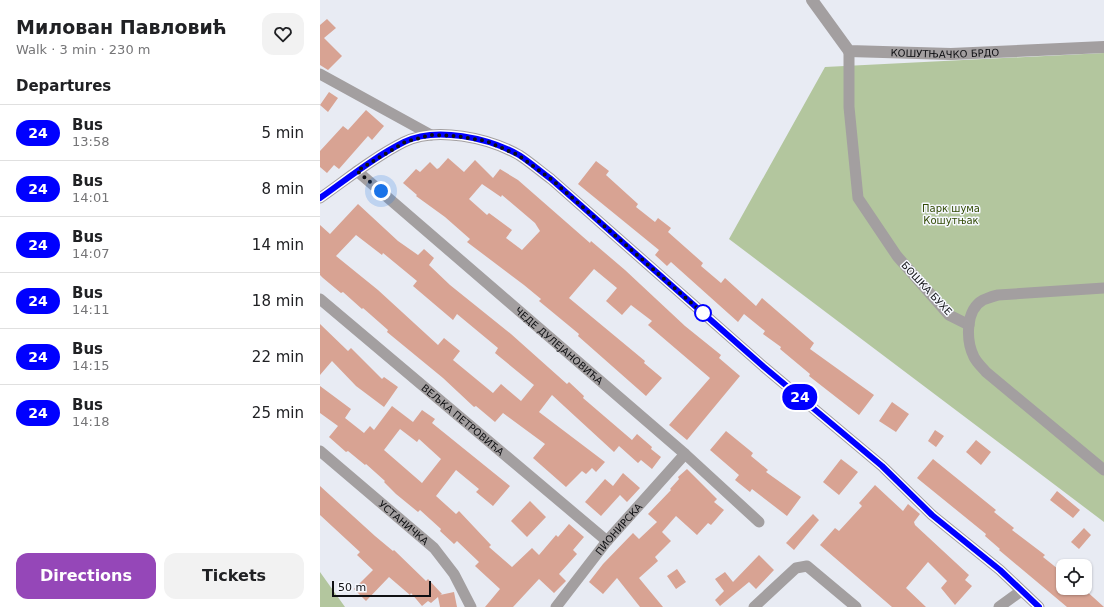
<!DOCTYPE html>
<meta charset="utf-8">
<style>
body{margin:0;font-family:"DejaVu Sans",sans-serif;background:#f2f2f2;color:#202124;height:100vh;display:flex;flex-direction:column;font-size:15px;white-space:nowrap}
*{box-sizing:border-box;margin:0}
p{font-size:13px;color:#757577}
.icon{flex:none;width:22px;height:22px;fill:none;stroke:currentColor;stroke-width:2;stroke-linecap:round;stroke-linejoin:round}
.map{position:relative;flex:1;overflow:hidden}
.side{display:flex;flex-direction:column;background:#fff;width:320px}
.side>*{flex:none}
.badge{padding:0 8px;border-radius:13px;font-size:14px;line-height:26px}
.fabs{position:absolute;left:736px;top:559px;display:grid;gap:8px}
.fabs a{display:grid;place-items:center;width:36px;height:36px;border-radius:8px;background:#fff;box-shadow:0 1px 3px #0004;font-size:20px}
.scale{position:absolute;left:12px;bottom:10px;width:99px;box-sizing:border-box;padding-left:4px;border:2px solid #0f1013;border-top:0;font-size:11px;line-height:14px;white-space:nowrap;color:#0f1013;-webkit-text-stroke:3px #f6f8fe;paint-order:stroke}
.you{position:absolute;width:20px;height:20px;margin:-10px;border:3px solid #fff;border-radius:50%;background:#1a73e8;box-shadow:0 0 0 6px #1a73e833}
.map>.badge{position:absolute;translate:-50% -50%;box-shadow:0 0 0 2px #fff}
h2{padding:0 16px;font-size:15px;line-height:36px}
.round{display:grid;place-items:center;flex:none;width:42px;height:42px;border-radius:12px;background:#f2f2f2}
.head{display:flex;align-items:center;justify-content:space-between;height:68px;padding:0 16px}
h1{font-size:19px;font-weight:600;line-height:30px}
.button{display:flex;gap:8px;margin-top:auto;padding:8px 16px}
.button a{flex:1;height:46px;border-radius:12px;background:#9547b8;color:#fff;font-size:16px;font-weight:600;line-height:46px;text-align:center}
.button a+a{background:#f2f2f2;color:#202124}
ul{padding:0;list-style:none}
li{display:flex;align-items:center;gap:12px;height:56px;padding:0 16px;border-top:1px solid #e0e0e0}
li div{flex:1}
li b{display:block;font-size:15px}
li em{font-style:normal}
li .badge{min-width:44px;font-weight:700;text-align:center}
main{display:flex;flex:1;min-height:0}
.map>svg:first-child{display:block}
.green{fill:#b3c69e}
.building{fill:#d8a393;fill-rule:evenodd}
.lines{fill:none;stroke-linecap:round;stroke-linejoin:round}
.minor{stroke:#a39fa0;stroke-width:11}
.tertiary{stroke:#a39fa0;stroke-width:12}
.line-casing{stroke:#fff;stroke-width:9}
.line{stroke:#00f;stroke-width:6}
.walk{stroke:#0f1013;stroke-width:4;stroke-dasharray:0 7.2}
.stop-dot{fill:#fff;stroke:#00f;stroke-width:2}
.labels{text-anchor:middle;stroke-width:3;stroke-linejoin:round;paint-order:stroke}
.street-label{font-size:10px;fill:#0f1013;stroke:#f6f8fe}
.park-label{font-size:10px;fill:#324b05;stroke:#f6f8fe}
</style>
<main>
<section class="side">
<div class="head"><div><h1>Милован Павловић</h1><p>Walk · 3 min · 230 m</p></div><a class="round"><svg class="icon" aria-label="heart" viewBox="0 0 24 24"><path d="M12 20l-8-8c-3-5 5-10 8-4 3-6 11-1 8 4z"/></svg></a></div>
<h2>Departures</h2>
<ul>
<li><span class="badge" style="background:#00f;color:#fff">24</span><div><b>Bus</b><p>13:58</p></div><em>5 min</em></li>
<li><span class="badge" style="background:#00f;color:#fff">24</span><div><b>Bus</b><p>14:01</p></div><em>8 min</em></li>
<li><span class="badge" style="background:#00f;color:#fff">24</span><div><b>Bus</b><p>14:07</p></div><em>14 min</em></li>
<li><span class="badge" style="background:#00f;color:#fff">24</span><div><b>Bus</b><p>14:11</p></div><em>18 min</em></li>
<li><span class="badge" style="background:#00f;color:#fff">24</span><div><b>Bus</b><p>14:15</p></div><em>22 min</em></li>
<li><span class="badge" style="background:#00f;color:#fff">24</span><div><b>Bus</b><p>14:18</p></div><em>25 min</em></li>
</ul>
<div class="button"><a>Directions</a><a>Tickets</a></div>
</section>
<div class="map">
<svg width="784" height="607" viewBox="0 0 784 607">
<rect width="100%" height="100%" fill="#e8ebf3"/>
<!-- green -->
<path class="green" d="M 784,53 L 784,522 L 409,239 L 505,67 Z
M 0,572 L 25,607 L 0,607 Z"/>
<!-- building -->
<path class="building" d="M 7,19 L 16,28 L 4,38 L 22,56 L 8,70 L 0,65 L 0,25 Z
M 9,92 L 18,98 L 8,112 L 0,105 Z
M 46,110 L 64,126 L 52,140 L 48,136 L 19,169 L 14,165 L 7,173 L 0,167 L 0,151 L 23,126 L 28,130 Z
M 128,158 L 144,172 L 155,160 L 173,178 L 180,169 L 198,180 L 270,243 L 271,241 L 305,270 L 365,326 L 401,355 L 399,358 L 420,376 L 367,440 L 349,425 L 390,378 L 328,325 L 332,321 L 311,305 L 302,315 L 286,301 L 297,288 L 274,269 L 249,298 L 325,361 L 324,363 L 342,378 L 326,396 L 258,336 L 259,334 L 219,301 L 221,299 L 204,285 L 147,242 L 150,239 L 125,217 L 96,196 L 97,195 L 83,183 L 96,169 L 100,172 L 110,162 L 117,169 L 119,168 ZM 162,184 L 181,197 L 182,195 L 215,223 L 220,231 L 202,250 L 186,238 L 192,230 L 169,213 L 167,215 L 149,199 Z
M 276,161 L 289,171 L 286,175 L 318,204 L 316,207 L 335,222 L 338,218 L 351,228 L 348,232 L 383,263 L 381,266 L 401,283 L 405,278 L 436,306 L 442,298 L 494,343 L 490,349 L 554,395 L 539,415 L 489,376 L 490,374 L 460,349 L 461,347 L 443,334 L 445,331 L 424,314 L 418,322 L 351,262 L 347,266 L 335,255 L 339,250 L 258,184 Z
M 38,204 L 78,241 L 98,255 L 104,249 L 114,258 L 109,265 L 130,285 L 191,334 L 247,384 L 249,382 L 264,396 L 263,398 L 312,440 L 317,434 L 332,447 L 331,449 L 341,457 L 332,469 L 321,460 L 318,463 L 299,446 L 294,452 L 232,395 L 219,412 L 285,462 L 276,472 L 272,468 L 266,474 L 262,471 L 246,487 L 213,458 L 225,444 L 183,413 L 175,422 L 156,406 L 154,407 L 123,378 L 67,332 L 68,330 L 43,308 L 42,309 L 23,292 L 21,293 L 3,278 L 0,275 L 0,225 L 10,234 ZM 36,235 L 62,255 L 63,253 L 97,281 L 93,286 L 133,320 L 137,314 L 178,348 L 175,353 L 214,385 L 201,401 L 181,384 L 173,393 L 133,360 L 140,351 L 124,338 L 118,345 L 58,290 L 16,256 Z
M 0,324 L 28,351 L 31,348 L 62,379 L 64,377 L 78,387 L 64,407 L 36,386 L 12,361 L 0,375 Z
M 0,386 L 31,409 L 25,418 L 44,433 L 50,426 L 54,430 L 72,406 L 93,422 L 102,410 L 115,419 L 112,423 L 190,486 L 173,506 L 156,492 L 159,489 L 136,470 L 116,496 L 136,514 L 139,511 L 171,545 L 169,547 L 192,567 L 212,548 L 219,555 L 236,535 L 238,537 L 249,524 L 264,537 L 253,550 L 257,554 L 239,574 L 246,581 L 234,593 L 219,579 L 193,607 L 165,607 L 180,589 L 155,566 L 159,562 L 137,541 L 134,544 L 120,531 L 121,529 L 100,510 L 98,512 L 76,494 L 64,482 L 65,481 L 46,464 L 45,465 L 28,451 L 26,452 L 9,437 L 18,426 L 0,413 ZM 80,429 L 97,442 L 99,439 L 121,459 L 102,483 L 64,450 Z
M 572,402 L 589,414 L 576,432 L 559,421 Z
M 615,430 L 624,436 L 616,447 L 608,441 Z
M 406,431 L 433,453 L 431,456 L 448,470 L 446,472 L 481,497 L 467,516 L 432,489 L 430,492 L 415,480 L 419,475 L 390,450 Z
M 656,440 L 671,452 L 661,465 L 646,452 Z
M 521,459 L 538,472 L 519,495 L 503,482 Z
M 613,459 L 676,510 L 674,512 L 694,528 L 692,530 L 725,555 L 723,557 L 743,573 L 743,588 L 763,588 L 784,607 L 747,607 L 679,550 L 680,549 L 665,536 L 666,534 L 597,478 Z
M 367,469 L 397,499 L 394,502 L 404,510 L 391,525 L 388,523 L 377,535 L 356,516 L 342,532 L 351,541 L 335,557 L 338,561 L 319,578 L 343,607 L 320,607 L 297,578 L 283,594 L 269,582 L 283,564 L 313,533 L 319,539 L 337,522 L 328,514 L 351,490 L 350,489 L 359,479 L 358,477 Z
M 303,473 L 320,488 L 307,502 L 300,495 L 281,516 L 265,502 L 285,479 L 293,486 Z
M 555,485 L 583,511 L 588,504 L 600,514 L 594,522 L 595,525 L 649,575 L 645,580 L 652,586 L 635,605 L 621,588 L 627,581 L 608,562 L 586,588 L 606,607 L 572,607 L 500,545 L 515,528 L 519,531 L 542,506 L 539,503 Z
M 0,486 L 55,536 L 73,551 L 74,550 L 106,581 L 108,579 L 122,594 L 120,595 L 134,592 L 137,607 L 120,607 L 118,597 L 111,603 L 108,601 L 102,606 L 91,593 L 90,595 L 69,577 L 46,601 L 34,589 L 53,570 L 37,555 L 40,552 L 0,515 Z
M 737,491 L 760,510 L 753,518 L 730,500 Z
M 210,501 L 226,517 L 207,537 L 191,521 Z
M 493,514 L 499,520 L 474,550 L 466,543 Z
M 764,528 L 771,535 L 759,549 L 751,542 Z
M 439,555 L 454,570 L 436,589 L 429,582 L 400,606 L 395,600 L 404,591 L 395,579 L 405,572 L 413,582 Z
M 357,569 L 366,582 L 356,589 L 347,576 Z"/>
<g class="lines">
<!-- minor -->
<g class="minor">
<path d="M 529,51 L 529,107 L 538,198 L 577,256 L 629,315 L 649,325"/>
<path d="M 0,74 L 111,135"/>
<path id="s1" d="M 37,171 L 365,454 L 439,522"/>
<path d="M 0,198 C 27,179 54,157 84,142 C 116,126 169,138 199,155 C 210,162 220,171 231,179 L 444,367 L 562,466 L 612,515 L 680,570 L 719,607"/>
<path d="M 784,288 L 678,295 C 673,296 668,298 663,300 C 645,310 646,341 654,357 C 657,363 662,367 666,372 L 784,470"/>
<path id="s2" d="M 0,299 L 287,541"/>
<path id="s3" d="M 0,451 L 114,548 L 134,574 L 151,607"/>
<path id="s4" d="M 236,607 L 287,541 L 365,454"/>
<path d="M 434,607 L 476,568 L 487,566 L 536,607"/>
<path d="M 679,607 L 701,591"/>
</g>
<!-- tertiary -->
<path class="tertiary" id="s5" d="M 492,0 L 529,51 L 631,54 L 784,47"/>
</g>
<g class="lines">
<!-- line casing -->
<g class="line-casing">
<path id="line" d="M 0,198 C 27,179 54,157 84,142 C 116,126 169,138 199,155 C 210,162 220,171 231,179 L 444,367 L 562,466 L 612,515 L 680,570 L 719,607"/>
</g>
<!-- line -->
<use href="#line" class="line"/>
<!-- walk -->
<path class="walk" d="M 61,191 L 37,171 L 85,142 L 111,135 L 136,136 L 166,141 L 198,155 L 231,179 L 385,315 L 383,313"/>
</g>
<!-- markers -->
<circle class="stop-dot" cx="383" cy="313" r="8"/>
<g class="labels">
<!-- street labels -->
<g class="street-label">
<text dy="4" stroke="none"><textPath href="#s5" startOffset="159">КОШУТЊАЧКО БРДО</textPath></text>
<text transform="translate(607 288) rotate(47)" y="4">БОШКА БУХЕ</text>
<text dy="4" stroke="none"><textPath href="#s1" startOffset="267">ЧЕДЕ ДУЛЕЈАНОВИЋА</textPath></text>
<text dy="4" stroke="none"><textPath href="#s2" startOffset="187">ВЕЉКА ПЕТРОВИЋА</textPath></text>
<text dy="4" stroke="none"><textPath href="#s3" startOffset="110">УСТАНИЧКА</textPath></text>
<text dy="4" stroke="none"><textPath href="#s4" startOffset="100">ПИОНИРСКА</textPath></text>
</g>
<!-- park labels -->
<g class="park-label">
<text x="631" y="212">Парк шума<tspan x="631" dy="12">Кошутњак</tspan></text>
</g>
</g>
</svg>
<div class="fabs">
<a><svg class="icon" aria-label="locate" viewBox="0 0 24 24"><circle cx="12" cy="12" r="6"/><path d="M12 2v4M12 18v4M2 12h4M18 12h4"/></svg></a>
</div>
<div class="scale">50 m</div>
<div class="you" style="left:61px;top:191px"></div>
<b class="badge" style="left:480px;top:397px;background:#00f;color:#fff">24</b>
</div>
</main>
